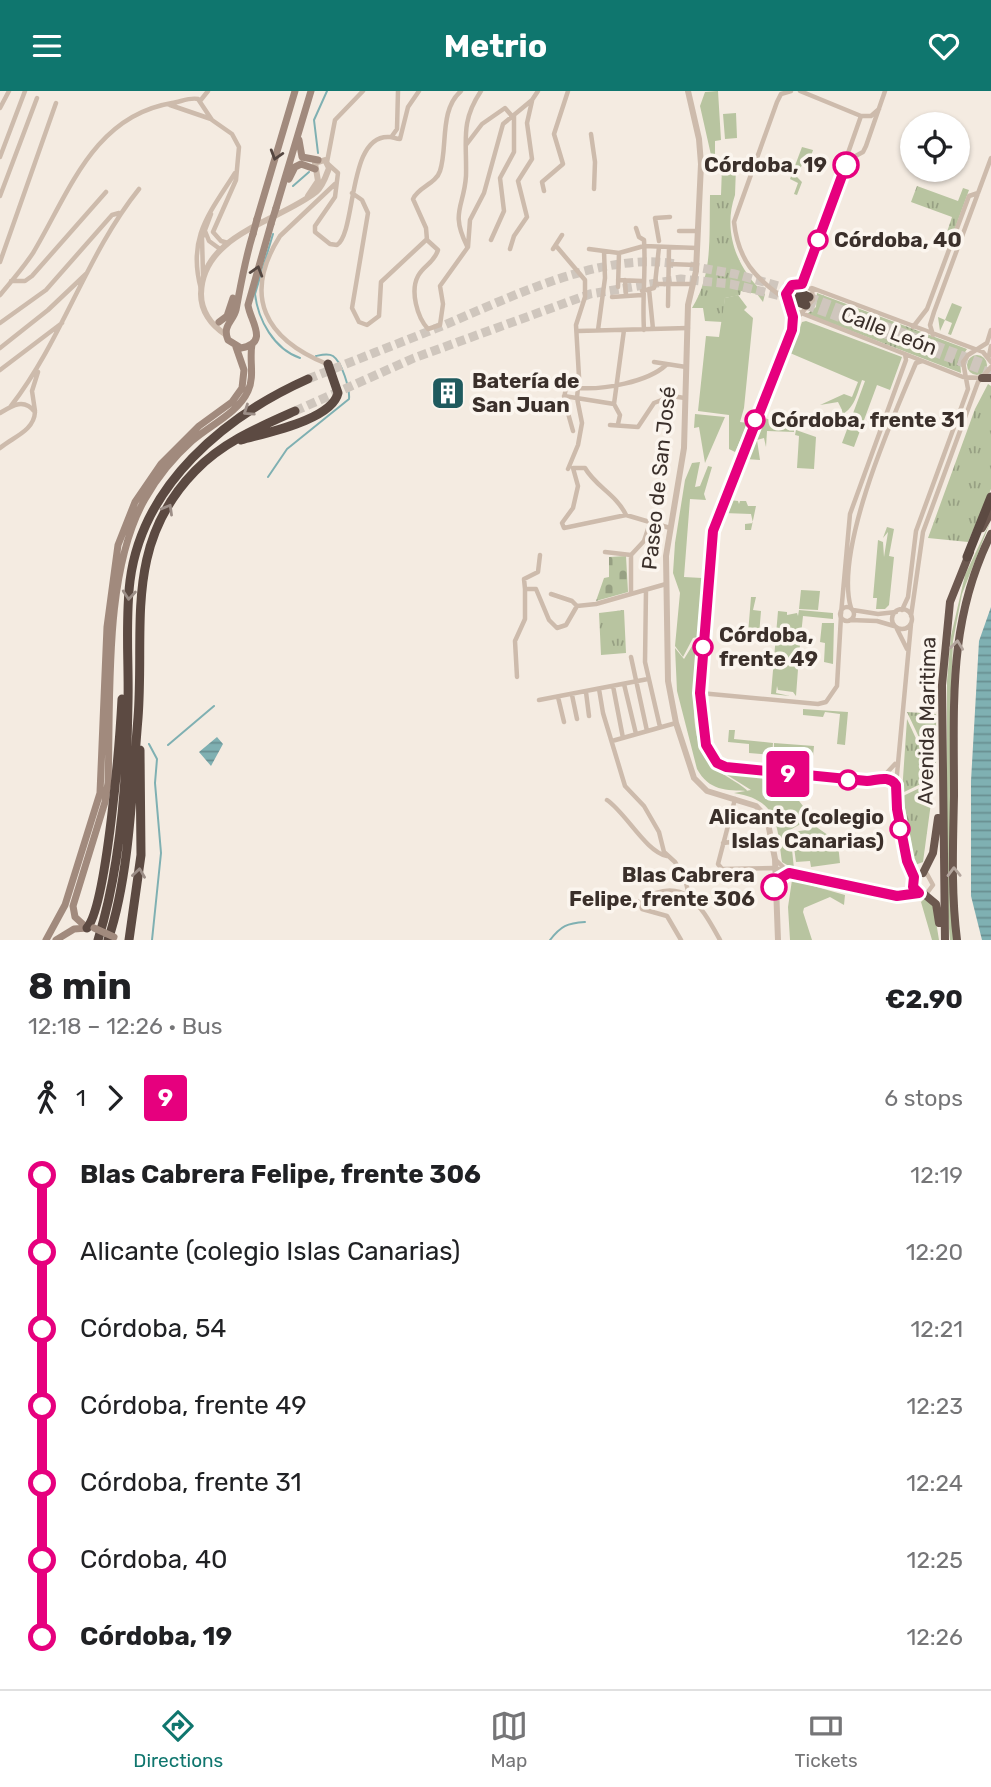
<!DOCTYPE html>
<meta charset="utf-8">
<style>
body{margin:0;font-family:Rubik,sans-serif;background:#f2f2f2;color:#202124;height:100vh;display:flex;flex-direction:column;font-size:26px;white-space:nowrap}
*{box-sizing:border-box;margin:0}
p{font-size:23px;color:#757577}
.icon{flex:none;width:38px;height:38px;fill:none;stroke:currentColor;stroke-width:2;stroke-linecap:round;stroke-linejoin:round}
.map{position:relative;height:849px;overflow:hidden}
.drawer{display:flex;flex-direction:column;background:#fff;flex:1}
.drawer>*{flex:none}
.badge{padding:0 14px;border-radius:5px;font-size:24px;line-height:46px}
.tools{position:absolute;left:900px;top:21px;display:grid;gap:14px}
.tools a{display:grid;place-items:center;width:70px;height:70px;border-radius:50%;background:#fff;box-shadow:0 2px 5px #0004;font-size:35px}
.map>.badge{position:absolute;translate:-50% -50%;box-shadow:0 0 0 4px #fff}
.legs{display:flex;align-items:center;gap:10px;height:77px;padding:0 28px;font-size:23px}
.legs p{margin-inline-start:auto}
.summary{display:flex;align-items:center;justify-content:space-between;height:119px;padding:0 28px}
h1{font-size:38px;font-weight:700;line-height:52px}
ul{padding:0 28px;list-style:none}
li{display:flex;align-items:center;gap:24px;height:77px;font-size:26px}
li i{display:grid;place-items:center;width:10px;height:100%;margin:0 9px;background:currentColor}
li i::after{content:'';width:18px;height:18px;margin:-9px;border:5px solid;border-radius:50%;background:#fff}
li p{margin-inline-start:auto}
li:first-child i{background:linear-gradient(#0000 50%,currentColor 0)}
li:last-child i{background:linear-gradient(currentColor 50%,#0000 0)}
header{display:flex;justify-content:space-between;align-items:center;height:91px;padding:0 28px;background:#0f766e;color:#fff;font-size:32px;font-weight:700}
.dock{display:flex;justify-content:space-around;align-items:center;height:98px;border-top:2px solid #e0e0e0;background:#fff;font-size:19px;color:#757577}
.dock a{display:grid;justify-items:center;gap:4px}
.dock .current{color:#0f766e}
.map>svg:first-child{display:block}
.grass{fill:url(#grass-tufts)}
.cemetery{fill:url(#cemetery-stones)}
.garden{fill:#b8c4a0;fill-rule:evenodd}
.water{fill:url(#water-rules)}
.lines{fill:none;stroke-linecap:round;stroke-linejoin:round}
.stream{stroke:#7fb0b2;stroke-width:2}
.motorway-tunnel{stroke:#cfc6bd;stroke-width:9;stroke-dasharray:9 4.5;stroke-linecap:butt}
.minor{stroke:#cdbbac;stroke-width:4.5}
.tertiary{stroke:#cdbbac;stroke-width:6}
.secondary{stroke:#a18a7d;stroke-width:7}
.trunk{stroke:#6c584f;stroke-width:8}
.motorway{stroke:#5c4a42;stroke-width:9}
.secondary-bridge{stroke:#a18a7d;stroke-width:7}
.oneway{stroke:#544640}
.oneway2{stroke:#9c8e87}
.oneway3{stroke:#b4a69e}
.line-1-casing{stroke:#fff;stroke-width:16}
.line-1{stroke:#e6007e;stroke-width:10}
.stop-1-dot{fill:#fff;stroke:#e6007e;stroke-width:3.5}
.labels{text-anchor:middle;stroke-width:7;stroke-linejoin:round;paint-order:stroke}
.stop-label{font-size:21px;font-weight:bold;fill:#3b302b;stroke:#fbf5ee;text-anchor:end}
.street-label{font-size:21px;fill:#3b302b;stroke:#fbf5ee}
.poi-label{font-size:21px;font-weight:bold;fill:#3b302b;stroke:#fbf5ee;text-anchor:start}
</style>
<header><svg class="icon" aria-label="menu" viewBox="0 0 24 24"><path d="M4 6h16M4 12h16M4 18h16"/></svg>Metrio<svg class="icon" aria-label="heart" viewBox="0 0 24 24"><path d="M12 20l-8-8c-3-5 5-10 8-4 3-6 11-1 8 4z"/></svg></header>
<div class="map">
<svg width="991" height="849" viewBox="0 0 991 849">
<defs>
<pattern id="grass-tufts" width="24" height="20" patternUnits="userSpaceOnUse" patternTransform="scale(1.75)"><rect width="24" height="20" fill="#b8c4a0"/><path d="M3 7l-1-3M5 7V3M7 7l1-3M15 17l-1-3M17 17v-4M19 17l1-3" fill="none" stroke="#97a083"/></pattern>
<pattern id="cemetery-stones" width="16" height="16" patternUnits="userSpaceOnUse" patternTransform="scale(1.75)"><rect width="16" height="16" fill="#b8c4a0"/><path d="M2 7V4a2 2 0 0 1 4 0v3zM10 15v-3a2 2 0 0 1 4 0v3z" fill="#97a083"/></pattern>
<pattern id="water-rules" width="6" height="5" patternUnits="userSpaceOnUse" patternTransform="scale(1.75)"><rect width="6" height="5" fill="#7fb0b2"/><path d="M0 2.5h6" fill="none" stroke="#699091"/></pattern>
</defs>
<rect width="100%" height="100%" fill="#f4ebe1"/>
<!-- grass -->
<path class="grass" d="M 917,95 L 958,110 L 963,97 L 969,99 L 953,143 L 947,141 L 952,126 L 911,111 Z
M 710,104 L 735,104 C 722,142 738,179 765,203 L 763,211 L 757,203 L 741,200 L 740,204 L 725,207 L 723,231 L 705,230 L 703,217 L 692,217 C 713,183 709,148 710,104 Z
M 817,202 L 967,258 L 960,269 L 961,282 L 807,223 L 816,216 Z
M 988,293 L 991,295 L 991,398 L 968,451 L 928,447 L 975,318 Z
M 624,519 L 626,562 L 601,564 L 599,522 Z
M 907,621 L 936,623 L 936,672 L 933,676 Z
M 907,628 L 930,678 L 927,690 L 902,702 Z
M 928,693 L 933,697 L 923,771 L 915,774 L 903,705 Z"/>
<!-- cemetery -->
<path class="cemetery" d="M 626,465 L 628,501 L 596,510 L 604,487 L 609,486 L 609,466 Z"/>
<!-- garden -->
<path class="garden" d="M 718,0 L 721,49 L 715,50 L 715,64 L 711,64 L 700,15 L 705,1 Z
M 736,22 L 737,47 L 725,48 L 723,23 Z
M 802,56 L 813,59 L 810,68 L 805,66 L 797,86 L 802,91 L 797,104 L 794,103 L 798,92 L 790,88 Z
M 722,76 L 736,76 L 735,104 L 721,104 Z
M 738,204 L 747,216 L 744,219 L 753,227 L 744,317 L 740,331 L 748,332 L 735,361 L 729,358 L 729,324 L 698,320 L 706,245 L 719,246 L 725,207 Z
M 836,212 L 866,223 L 867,221 L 957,258 L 954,265 L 944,270 L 833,228 L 827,217 ZM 832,215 L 944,255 L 951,259 L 951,265 L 945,268 L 832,225 L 830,218 Z
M 952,212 L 962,216 L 951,244 L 948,243 L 952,232 L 945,229 L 940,240 L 938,226 L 945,229 Z
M 806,230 L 902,266 L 890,299 L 877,294 L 854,356 L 842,352 L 865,290 L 862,289 C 856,306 854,321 835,326 L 842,319 L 838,311 L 820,314 L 844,303 L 852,306 L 858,291 L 790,262 L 802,231 Z
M967 274a10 10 0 1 1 20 0a10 10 0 1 1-20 0Z
M 695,323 L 725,326 L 705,372 L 699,336 L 694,337 Z
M 765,327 L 794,338 L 794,341 L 767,340 L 766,356 L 764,347 L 757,349 L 760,369 L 746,368 Z
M 796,339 L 816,346 L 814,378 L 797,377 L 799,345 L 795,344 Z
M 700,371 L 695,396 L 700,395 L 708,375 L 712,376 L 704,403 L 706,409 L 690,408 L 684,486 L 702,487 L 697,546 L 693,547 L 683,566 L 675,555 L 680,502 L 673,482 L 675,452 L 685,389 L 692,372 Z
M 730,409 L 738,410 L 739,413 L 740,410 L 746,410 L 748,415 L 756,415 L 751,439 L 745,439 L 745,433 L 753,432 L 751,423 L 724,422 Z
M 991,429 L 962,503 L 953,550 L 950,626 L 953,849 L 950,849 L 947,814 L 947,590 L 951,545 L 965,484 Z
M 887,436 L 894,438 L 889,465 L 894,466 L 889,514 L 885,518 L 876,518 L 877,507 L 873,507 L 878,449 L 883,451 L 884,466 L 888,441 L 883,447 Z
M 801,499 L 820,500 L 818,519 L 799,518 Z
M 751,506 L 756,506 L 753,519 L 761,520 L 759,544 L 748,543 Z
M 799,519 L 833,522 L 833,528 L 803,525 L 799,563 L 792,562 L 792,566 L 799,565 L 796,605 L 793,601 L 778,599 L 777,595 L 776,602 L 790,605 L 771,603 L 778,520 L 787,521 L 787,524 L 797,522 L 798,525 Z
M 822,532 L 834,532 L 833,573 L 824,571 L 825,552 L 820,551 Z
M 697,547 C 695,579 686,647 709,672 C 721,684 737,690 748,700 C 726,699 709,700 697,678 L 677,600 L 675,557 L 684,568 Z
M 803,618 L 848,621 L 845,654 L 837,653 L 840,623 L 825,621 L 823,626 L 803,624 Z
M 729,639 L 735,639 L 734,648 L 773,652 L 772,664 L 749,662 L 749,653 L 728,651 Z
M 774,652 L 814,655 L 813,665 L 774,661 Z
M 724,682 L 771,688 L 770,699 L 792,701 L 803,715 L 811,715 L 811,724 L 819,735 L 804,731 L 790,739 L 794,778 L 782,771 C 777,733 778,709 734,702 L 751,699 Z
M 806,734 L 815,735 L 835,749 L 841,748 L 838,753 L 840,772 L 811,776 L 810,770 L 796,771 L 792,741 L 807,739 Z
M 792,789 L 845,804 L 844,814 L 830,806 L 804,817 L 803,821 L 812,849 L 790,849 L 788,816 Z
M 925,807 L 933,812 L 939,849 L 932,849 L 921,811 Z"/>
<!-- water -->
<path class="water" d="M 991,516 L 991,849 L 982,849 L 971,805 L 971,690 L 979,550 Z
M 217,646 L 223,653 L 211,675 L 199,661 Z"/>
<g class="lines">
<!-- stream -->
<path class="stream" d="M 318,62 L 314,29 L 327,0
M 293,95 L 309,81
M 273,143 L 255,203 C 258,229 274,258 300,267
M 268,386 L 287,358 L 349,308 C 350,298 342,271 333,265 C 328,262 321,264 316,265
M 149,653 L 157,668 L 155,692 L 161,762 L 152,849
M 168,654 L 214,615
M 550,849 C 561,835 567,832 585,831"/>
<!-- motorway-tunnel -->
<path class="motorway-tunnel" d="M 690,175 L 735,183 L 793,199
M 809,206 L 984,273
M 806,214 L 991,282
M 308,288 C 353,270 397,253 442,235 C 509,207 602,160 676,173
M 295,320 L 414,267 L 590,203 L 681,188 L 731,193 L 785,206"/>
<!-- minor -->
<path class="minor" d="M 800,0 L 861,25 L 871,25 L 879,18
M 200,10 L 208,0
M 170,14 L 211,28
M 0,17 L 9,0
M 591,43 L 595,71 L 594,98
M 392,45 L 397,38 L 398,0
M 466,54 L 482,33 L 505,17 L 512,25
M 0,66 L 25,0
M 848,69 L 863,61 L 866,55 L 885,0
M 327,71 L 335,29 L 363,0
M 328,73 L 338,82 L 335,106 L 315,135 L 315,141 L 330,153 L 337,154 C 357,140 347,42 390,46 C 393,46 396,48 400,48 L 408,16 L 419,0
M 544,100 L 542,91 L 563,73 L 554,43 L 568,0
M 352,102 L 362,109 L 368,122 L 352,217 L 359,231 L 367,234 L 379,225 L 381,191 L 426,149
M 0,105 L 37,7
M 636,137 L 639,146 L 644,149 C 646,178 642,208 644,239
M 205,140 L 209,150 L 220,158
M 679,140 L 698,140
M 427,149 L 438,159 C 434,172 424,174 418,185 C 410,200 417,226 428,238 L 440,234 L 443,213 L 440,195 L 468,156 L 470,129 L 484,102 L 503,33 L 532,9 L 538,0
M 427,149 L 426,137 L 413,108 C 418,96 436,93 440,80 C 448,56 439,19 461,0
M 491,149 L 504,120 L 500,87 L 514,61 L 514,24
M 659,150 L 655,127 L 670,126
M 467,155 C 450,121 464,116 466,85 C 467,50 460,31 481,0
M 557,156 L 585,189 L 585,206 L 576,234 L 579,286 L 566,296 L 564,308 L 573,340
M 510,158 L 514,145 L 527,126 L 518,90 L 532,68 L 527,32 L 532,10
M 553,158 L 562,144
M 589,158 L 619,162 L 644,155 L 697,157
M 0,171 L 56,12
M 669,173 L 696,174
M 203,183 L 202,147 L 211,123
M 618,189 L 642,190
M 625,189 L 626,205
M 11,190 L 25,190 L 32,185 L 106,101
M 655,193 L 659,156
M 802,193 L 861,25
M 618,196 L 619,162
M 812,197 L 983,261 L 991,271
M 201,198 C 187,147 209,123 235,82
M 649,198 L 653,238
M 642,200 L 654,197 L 655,193 L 693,193
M 0,204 C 11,191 23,177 33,162 C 69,102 93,25 172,12 C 180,11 190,6 198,8 L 212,29 L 232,43 L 239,56 L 236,89 L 213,141 L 221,150 L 228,152
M 612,206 L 642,204
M 785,208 C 755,187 738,169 734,131 L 777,11 L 781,3 L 791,0
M 668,215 L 669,156
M 791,218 L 963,286 L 981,287
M 0,232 L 46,199 L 112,124 L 119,122
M 913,236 L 927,218 L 969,105 L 978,102
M 598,239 L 605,187 L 604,160
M 792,239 L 793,226 L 786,203 L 792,194 L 802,193 L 812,199 L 813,209 L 798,226 L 792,239 L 713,440 L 700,602 L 706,655 L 717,672 L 725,676 L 867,690 L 887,687 L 896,694
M 578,240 L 688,237
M 933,244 L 930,234 L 934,221 L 991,67
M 0,257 L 48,219 L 87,182
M 989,265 L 991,255
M 654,271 L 686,276
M 327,273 C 265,248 242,205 280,145 L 335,93
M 0,279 L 62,232
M 578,297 C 603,299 648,291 666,274
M 564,305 L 614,313 L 620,324 L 618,333
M 614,313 L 624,239
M 11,315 C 63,248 86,164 139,98
M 35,320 L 32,300 L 38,281
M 0,322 C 13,314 24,307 35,321 C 34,340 13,346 0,357
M 610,334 L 638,336 L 654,312 L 664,308 L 664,304 L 685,307
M 568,378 L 578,354 L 582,332 L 577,307 L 579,286
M 626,424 C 616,403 596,396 585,377 L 573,377 L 578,395 L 573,417 L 562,432 L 564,437 L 626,424 L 670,437
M 605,461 L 631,464
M 525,498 L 524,488 L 538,481 L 540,464
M 646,499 L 645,571 L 660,636
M 631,502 L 631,464 L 644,450 L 650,432
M 551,503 L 572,510 L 577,515
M840 523a7 7 0 1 1 14 0a7 7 0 1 1-14 0Z
M 851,517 C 834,459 892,328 916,272 L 922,270
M892 528a10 10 0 1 1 20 0a10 10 0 1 1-20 0Z
M 853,519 L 878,523 L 896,521
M 902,519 L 908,506 L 916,440 L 968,298 L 963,271 L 968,264 L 987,252 L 991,239
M 841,523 L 850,423 L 906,269 L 905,263
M 911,525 L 923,441 L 978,291 L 991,276
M 850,529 L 877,530 L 894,535
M 911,533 L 896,694 L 902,747 L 914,786
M 897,538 L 907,558
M 631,566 L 647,640
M 517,586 L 515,550 L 525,528 L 525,498 L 536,498 L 549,529 L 557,537 L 566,534 L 577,515 L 596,513 L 666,493
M 624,593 L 636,643
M 613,595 L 623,647
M 599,598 L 603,622 L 625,695 L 644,715 L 659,741 L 664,761 L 675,771 L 685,788 L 689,804
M 586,601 L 589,625
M 700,602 L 818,613 L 826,611 L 837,595 L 841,525
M 572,604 L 577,628
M 558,606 L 564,631
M 539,609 L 648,588
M 612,650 L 676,632
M 882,687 L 895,673
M 735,708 L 718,773 L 722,778 L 773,777 L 897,805 L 927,802 L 933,794 L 927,783 L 917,784 L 907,804
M 607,709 C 626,722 646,761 667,765
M 723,752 L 771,746
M 775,768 L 788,781
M 681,849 L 667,825 L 642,818 L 640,810 C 684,782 701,815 720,849"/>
<!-- tertiary -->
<path class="tertiary" d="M 688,0 L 699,48 L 701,73 L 696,180 L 688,214 L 684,357 L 666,465 L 668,590 L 676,632 L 694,687 L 707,700 L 756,715 L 767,727 L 775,768 L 778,849
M 225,243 C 211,234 201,220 201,203 C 202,143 278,131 316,101 C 323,95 326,85 329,77 L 325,69 L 315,72 L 318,90 L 308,105"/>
<!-- secondary -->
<path class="secondary" d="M 299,49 L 302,66 L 318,69
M 289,88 L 295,76 L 301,73 L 315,78
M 276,117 L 311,0
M 257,128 L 295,0
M 253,143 C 245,168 241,193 236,219 C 233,231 222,234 228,249 L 241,257 C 270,252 250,230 248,214 L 271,133
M 219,231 L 227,225 L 233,207
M 87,837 L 75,826 L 73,815 L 105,711 L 108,692 C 111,608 103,481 145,408 C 157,387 174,366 192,350 C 210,334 238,322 248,300 C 255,285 249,269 252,253
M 46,849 L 65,814 L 100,702 L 107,536 L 118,454 L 135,411 L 161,373 L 199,335 L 232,311 L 242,297 L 244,279 L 236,256
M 56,849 L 74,838 L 87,837"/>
<!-- trunk -->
<path class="trunk" d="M 982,287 L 991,287
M 982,437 L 991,421
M 923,782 L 933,762 L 938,727
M 924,803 L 936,813 L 939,832
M 945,849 L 942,594 L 950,511 L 970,461
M 957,849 C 951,802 953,752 954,705 C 954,610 948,530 991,443"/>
<!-- motorway -->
<path class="motorway" d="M 793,199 L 809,206
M 791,208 L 806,214
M 241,349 C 265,342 332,329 338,302 L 328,273
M 967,466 L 991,406
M 87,837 C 107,814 120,647 122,608
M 98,849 C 121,775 127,689 128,612 C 129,572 125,531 130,490 C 142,394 225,325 308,288
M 108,849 C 130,784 132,696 138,627 C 145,536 123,454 195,380 C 223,351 259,336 295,320
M 129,849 L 141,764 L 140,659"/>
<!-- secondary-bridge -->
<path class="secondary-bridge" d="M 271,133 L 276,117
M 253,143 L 257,128
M 94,837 L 114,846"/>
</g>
<!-- one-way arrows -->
<defs><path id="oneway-chevron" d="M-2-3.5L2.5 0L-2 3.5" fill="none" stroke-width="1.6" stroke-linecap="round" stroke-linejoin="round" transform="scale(1.75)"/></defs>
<g class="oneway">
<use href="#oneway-chevron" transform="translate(276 64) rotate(107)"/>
<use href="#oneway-chevron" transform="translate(257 180) rotate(-73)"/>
</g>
<g class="oneway2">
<use href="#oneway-chevron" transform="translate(248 320) rotate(146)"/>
<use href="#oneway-chevron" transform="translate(168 418) rotate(-60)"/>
<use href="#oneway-chevron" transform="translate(129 504) rotate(95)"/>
<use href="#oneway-chevron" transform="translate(139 782) rotate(-82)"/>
</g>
<g class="oneway3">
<use href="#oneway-chevron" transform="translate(957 554) rotate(-83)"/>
<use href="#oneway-chevron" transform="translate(954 781) rotate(-91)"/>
</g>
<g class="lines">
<!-- line-1 casing -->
<g class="line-1-casing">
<path id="line-1" d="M 774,796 L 774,791 L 789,782 L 897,805 L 919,802 L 913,796 L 914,786 L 907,770 L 897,718 L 896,694 C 889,684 878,689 867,690 L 726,676 L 717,672 L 706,654 L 700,602 L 713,440 L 792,239 L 793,226 L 786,203 L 792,194 L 802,193 L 846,74"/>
</g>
<!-- line-1 -->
<use href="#line-1" class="line-1"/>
</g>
<!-- icons -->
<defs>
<g id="building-square" transform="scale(1.75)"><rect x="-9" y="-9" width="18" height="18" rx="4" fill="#1f5a5e" stroke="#fbf5ee"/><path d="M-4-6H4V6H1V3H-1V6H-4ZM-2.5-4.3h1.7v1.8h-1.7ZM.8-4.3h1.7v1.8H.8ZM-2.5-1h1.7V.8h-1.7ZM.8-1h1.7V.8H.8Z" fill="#fff"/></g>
</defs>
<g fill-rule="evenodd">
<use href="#building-square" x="448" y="302"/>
</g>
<!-- markers -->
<g class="stop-1-dot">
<circle cx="846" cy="74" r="12"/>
<circle cx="818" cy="149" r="9"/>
<circle cx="755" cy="329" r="9"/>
<circle cx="703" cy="556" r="9"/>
<circle cx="848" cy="689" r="9"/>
<circle cx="900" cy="738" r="9"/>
<circle cx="774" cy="796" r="12"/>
</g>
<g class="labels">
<!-- stop labels -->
<g class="stop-label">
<text x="827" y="81">Córdoba, 19</text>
<text x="834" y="156" text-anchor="start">Córdoba, 40</text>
<text x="771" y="336" text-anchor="start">Córdoba, frente 31</text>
<text x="719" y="551" text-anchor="start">Córdoba,<tspan x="719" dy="24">frente 49</tspan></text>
<text x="884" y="733">Alicante (colegio<tspan x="884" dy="24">Islas Canarias)</tspan></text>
<text x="755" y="791">Blas Cabrera<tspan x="755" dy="24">Felipe, frente 306</tspan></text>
</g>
<!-- street labels -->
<g class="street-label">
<text transform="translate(889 240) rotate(21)" y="7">Calle León</text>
<text transform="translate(659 387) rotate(-84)" y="7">Paseo de San José</text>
<text transform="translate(927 630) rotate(-89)" y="7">Avenida Maritima</text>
</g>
<!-- poi labels -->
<g class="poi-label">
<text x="472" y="297">Batería de<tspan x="472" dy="24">San Juan</tspan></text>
</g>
</g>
</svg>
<div class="tools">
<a><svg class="icon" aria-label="locate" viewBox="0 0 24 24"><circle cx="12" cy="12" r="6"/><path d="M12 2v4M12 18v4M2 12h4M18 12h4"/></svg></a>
</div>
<b class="badge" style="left:788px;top:683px;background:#e6007e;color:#fff">9</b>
</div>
<section class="drawer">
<div class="summary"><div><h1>8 min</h1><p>12:18 – 12:26 · Bus</p></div><b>€2.90</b></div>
<div class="legs"><svg class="icon" aria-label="walk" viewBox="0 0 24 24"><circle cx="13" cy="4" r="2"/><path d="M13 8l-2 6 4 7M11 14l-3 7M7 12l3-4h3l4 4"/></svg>1<svg class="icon" aria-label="forward" viewBox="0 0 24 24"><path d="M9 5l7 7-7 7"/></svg><b class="badge" style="background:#e6007e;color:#fff">9</b><p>6 stops</p></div>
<ul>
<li><i style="color:#e6007e"></i><b>Blas Cabrera Felipe, frente 306</b><p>12:19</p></li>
<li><i style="color:#e6007e"></i><span>Alicante (colegio Islas Canarias)</span><p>12:20</p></li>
<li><i style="color:#e6007e"></i><span>Córdoba, 54</span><p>12:21</p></li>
<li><i style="color:#e6007e"></i><span>Córdoba, frente 49</span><p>12:23</p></li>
<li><i style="color:#e6007e"></i><span>Córdoba, frente 31</span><p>12:24</p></li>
<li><i style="color:#e6007e"></i><span>Córdoba, 40</span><p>12:25</p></li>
<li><i style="color:#e6007e"></i><b>Córdoba, 19</b><p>12:26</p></li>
</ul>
</section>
<nav class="dock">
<a class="current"><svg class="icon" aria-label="directions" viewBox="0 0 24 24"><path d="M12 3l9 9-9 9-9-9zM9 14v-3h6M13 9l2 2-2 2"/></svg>Directions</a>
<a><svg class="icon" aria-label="map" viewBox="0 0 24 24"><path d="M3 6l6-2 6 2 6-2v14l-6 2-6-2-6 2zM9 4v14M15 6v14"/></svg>Map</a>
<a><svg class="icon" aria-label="tickets" viewBox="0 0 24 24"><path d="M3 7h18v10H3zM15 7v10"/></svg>Tickets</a>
</nav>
